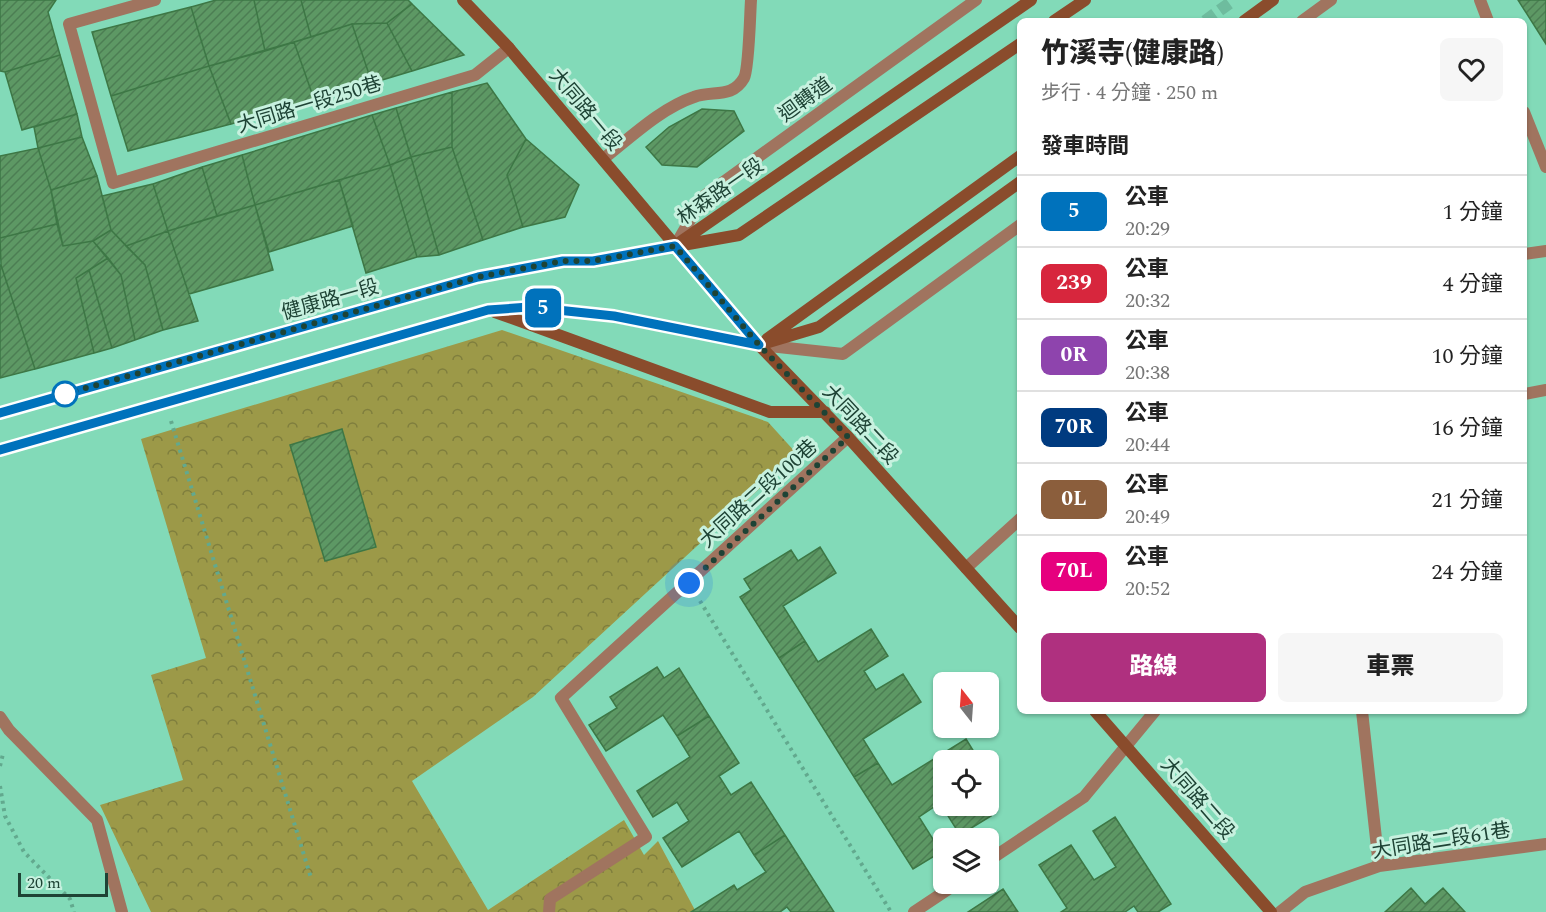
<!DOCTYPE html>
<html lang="zh-TW">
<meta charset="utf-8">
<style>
body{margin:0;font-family:Spectral,"Noto Sans TC",serif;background:#f6f6f6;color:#222;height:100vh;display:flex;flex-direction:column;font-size:22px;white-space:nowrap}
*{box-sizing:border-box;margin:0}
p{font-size:20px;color:#767676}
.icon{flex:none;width:33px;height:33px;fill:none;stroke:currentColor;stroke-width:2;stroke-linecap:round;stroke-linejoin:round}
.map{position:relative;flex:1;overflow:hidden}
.details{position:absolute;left:1017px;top:18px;width:510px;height:696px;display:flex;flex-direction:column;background:#fff;border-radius:9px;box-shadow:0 2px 4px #0004}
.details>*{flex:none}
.badge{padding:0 12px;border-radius:9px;font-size:21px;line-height:39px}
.needle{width:39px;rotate:343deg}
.buttons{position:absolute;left:933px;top:672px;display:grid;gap:12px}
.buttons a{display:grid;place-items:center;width:66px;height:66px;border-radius:9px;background:#fff;box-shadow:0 2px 4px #0004;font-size:30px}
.scale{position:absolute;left:18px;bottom:15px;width:90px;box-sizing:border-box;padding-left:6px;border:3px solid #1e4335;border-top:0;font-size:16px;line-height:21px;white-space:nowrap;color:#1e4335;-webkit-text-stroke:4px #c7f1df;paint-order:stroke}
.you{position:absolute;width:30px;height:30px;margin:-15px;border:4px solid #fff;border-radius:50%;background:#1a73e8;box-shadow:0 0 0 9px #1a73e833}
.map>.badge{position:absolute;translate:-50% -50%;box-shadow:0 0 0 3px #fff}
h2{padding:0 24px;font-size:22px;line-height:54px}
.round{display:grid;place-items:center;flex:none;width:63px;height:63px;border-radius:9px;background:#f6f6f6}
.overview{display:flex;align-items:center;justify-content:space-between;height:102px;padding:0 24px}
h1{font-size:28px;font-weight:800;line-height:45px}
.action{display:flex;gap:12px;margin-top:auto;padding:12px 24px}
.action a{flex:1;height:69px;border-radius:9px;background:#af307f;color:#fff;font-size:24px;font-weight:800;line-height:69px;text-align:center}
.action a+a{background:#f6f6f6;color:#222}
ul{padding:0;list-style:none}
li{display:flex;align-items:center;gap:18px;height:72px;padding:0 24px;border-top:2px solid #e0e0e0}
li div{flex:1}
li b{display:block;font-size:22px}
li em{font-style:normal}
li .badge{min-width:66px;font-weight:700;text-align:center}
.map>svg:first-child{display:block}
.park{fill:url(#park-crowns)}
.building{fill:url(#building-hatch);stroke:#3d7745;stroke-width:1.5}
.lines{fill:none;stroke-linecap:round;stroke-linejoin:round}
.secondary-tunnel{stroke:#6ebc9e;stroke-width:12;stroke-dasharray:12 6;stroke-linecap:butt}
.path{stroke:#62a98e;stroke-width:4;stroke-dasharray:3 4.5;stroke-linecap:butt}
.lane{stroke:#a0745f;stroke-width:12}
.secondary{stroke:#8a4c2c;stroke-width:12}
.line-casing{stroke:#fff;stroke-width:14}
.line{stroke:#0072bc;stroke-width:9}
.walk{stroke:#1e4335;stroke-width:6;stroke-dasharray:0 10.8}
.stop-dot{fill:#fff;stroke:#0072bc;stroke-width:3}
.labels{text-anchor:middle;stroke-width:6;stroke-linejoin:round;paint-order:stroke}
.street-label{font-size:20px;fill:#1e4335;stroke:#c7f1df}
</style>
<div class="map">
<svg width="1546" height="912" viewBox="0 0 1546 912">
<defs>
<pattern id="park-crowns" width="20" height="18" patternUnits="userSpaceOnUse" patternTransform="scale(1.5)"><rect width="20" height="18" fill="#9c9948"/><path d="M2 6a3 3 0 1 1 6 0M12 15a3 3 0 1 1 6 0" fill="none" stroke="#7f7e3d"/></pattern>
<pattern id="building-hatch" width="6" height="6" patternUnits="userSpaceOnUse" patternTransform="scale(1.5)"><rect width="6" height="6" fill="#5d9864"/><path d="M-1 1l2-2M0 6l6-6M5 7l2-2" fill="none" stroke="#4c7e53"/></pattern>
</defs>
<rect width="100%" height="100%" fill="#82dab8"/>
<!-- park -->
<path class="park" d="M 502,330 L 768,422 L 797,454 L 533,697 L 412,781 L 488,910 L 624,820 L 644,855 L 658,841 L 696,912 L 151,912 L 100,805 L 183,780 L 151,675 L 206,658 L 141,439 Z"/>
<!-- building -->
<path class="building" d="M 0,0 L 56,0 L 48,12 L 60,55 L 5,72 L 0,71 Z
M 216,0 L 254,0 L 265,51 L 209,66 L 191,7 Z
M 254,0 L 301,0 L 311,37 L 265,51 Z
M 301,0 L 408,0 L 412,4 L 387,23 L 352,24 L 311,37 Z
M 1518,0 L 1546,0 L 1546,44 Z
M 412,4 L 464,55 L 412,71 L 387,23 Z
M 191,7 L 209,66 L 111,96 L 92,32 Z
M 387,23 L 412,71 L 372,83 L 352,24 Z
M 352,24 L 372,83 L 314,99 L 294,42 Z
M 294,42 L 314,99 L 231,124 L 209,66 Z
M 60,55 L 77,114 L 22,130 L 5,72 Z
M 209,66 L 231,124 L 128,151 L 111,96 Z
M 487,83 L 526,139 L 507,175 L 523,227 L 483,240 L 452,147 L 452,92 Z
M 452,92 L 452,147 L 411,157 L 396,108 Z
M 396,108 L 411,157 L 390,165 L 372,115 Z
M 702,109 L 734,111 L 744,131 L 697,167 L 662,165 L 646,147 L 669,127 Z
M 77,114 L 82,137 L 38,148 L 34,127 Z
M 372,115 L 390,165 L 255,205 L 242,155 Z
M 82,137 L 97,176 L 51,190 L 38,148 Z
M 526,139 L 579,185 L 565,217 L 523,227 L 507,175 Z
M 452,147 L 483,240 L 439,255 L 411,157 Z
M 38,148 L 51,190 L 57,224 L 0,238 L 0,156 Z
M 242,155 L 255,205 L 217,216 L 202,167 Z
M 411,157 L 439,255 L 417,257 L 390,165 Z
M 390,165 L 417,257 L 366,273 L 339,180 Z
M 202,167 L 217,216 L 168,231 L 153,184 Z
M 97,176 L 111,230 L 93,241 L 63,246 L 51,190 Z
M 339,180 L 353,226 L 269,252 L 255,205 Z
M 153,184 L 168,231 L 126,246 L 111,230 L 102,196 Z
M 255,205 L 273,270 L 189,294 L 168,231 Z
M 57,224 L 63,246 L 93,241 L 108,258 L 76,278 L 94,353 L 35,369 L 1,265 L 0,238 Z
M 111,230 L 145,265 L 163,330 L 135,340 L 121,275 L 93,241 Z
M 168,231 L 198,321 L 163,330 L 145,265 L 126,246 Z
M 108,258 L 121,275 L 135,340 L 112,348 L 89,270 Z
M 0,265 L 1,265 L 35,369 L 0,378 Z
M 89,270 L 112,348 L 94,353 L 76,278 Z
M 342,429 L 376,547 L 325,561 L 290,445 Z
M 820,547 L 836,573 L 783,606 L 805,641 L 779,658 L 740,597 L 751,590 L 744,579 L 791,550 L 798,561 Z
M 871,629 L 888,656 L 864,671 L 876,690 L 903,674 L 921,702 L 863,739 L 878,763 L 854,777 L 779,658 L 805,641 L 818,662 Z
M 657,667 L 664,678 L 679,668 L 709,716 L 677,736 L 663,715 L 606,751 L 589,725 L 617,708 L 610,697 Z
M 709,716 L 739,763 L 719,776 L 731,795 L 751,782 L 785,835 L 754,855 L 739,831 L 682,867 L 663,838 L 689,821 L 677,802 L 653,817 L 637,791 L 690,757 L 677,736 Z
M 966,739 L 979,760 L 944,760 L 944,806 L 984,806 L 991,816 L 960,835 L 940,803 L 919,817 L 941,852 L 913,869 L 854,777 L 878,763 L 892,785 Z
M 1115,817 L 1171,904 L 1158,912 L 1138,912 L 1134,906 L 1125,912 L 1061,912 L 1067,908 L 1039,865 L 1071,845 L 1094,880 L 1116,867 L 1093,831 Z
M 785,835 L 834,912 L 791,912 L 787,907 L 780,912 L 691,912 L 734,885 L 737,890 L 766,872 L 754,855 Z
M 1411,888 L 1425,904 L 1443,888 L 1465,912 L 1385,912 Z
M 1003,889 L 1018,912 L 968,912 Z"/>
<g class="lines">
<!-- secondary-tunnel -->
<path class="secondary-tunnel" d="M 1205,21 L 1234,0"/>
<!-- path -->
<path class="path" d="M 171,421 L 311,878
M 700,601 L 891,912
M 0,766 L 3,754
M 0,786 L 5,816 L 24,852 L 70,899 L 74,912"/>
<!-- lane -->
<path class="lane" d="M 155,0 L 69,24 L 113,183 L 475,75 L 509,48
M 1480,0 L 1488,21
M 1302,21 L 1331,0
M 1524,112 L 1546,167
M 603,159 C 630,138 661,108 694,97 C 713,90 732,99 744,78 C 749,69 750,14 751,0
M 675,246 L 704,196 L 976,0
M 1524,254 L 1546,251
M 760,345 L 843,354 L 1020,225
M 1524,394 L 1546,390
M 966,568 L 1020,519
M 1362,711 L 1379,866
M 0,717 L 9,730 L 97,820 L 122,912
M 988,861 L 1084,797 L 1155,711
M 549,912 L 550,899 L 646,837 L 561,698 L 848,437
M 914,912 L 956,884
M 1280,912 L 1305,892 L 1379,866 L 1546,844"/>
<!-- secondary -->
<path class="secondary" d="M 463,0 L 509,48 L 759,345 L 848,437 L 1020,628
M 1054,21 L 1085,0
M 1244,21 L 1273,0
M 679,243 L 1031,0
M 495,312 L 770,412 L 825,412
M 767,339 L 1020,156
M 0,413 L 479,277 L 563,261 L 593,261 L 739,235 L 1020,44
M 0,450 L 488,310 L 529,307 L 613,316 L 759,345 L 819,327 L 1020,182
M 1095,711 L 1271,912"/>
</g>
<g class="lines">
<!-- line casing -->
<g class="line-casing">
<path id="line" d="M 0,413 L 478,277 L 563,261 L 593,261 L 675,246 L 759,345 L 614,316 L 529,307 L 488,310 L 0,450"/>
</g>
<!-- line -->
<use href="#line" class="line"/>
<!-- walk -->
<path class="walk" d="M 65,394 L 478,277 L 563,261 L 593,261 L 675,246 L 759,345 L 848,437 L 689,583"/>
</g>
<!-- markers -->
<circle class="stop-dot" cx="65" cy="394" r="12"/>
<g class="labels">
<!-- street labels -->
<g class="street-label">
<text transform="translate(805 99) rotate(-36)" y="7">迴轉道</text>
<text transform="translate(309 104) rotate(-17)" y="7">大同路一段250巷</text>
<text transform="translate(586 109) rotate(50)" y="7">大同路一段</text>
<text transform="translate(720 191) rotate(-35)" y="7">林森路一段</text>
<text transform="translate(330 299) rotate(-16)" y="7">健康路一段</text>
<text transform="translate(861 424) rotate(47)" y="7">大同路二段</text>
<text transform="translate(758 493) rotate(-42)" y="7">大同路二段100巷</text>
<text transform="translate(1198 798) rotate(49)" y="7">大同路二段</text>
<text transform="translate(1441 840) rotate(-9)" y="7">大同路二段61巷</text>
</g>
</g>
</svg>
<div class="buttons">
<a><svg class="needle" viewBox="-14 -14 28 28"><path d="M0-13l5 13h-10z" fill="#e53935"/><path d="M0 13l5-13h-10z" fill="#767676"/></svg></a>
<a><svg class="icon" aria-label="locate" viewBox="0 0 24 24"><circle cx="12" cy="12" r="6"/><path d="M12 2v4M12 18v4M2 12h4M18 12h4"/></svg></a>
<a><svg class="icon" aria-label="layers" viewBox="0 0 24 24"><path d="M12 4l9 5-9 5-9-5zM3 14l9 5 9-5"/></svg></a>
</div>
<div class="scale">20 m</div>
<div class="you" style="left:689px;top:583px"></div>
<b class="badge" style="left:543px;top:308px;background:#0072bc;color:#fff">5</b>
<section class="details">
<div class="overview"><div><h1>竹溪寺(健康路)</h1><p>步行 · 4 分鐘 · 250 m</p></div><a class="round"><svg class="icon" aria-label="heart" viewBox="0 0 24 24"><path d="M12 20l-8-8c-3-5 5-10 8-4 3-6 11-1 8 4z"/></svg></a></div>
<h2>發車時間</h2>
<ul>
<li><span class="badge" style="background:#0072bc;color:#fff">5</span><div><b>公車</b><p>20:29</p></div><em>1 分鐘</em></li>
<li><span class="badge" style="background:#d7263d;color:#fff">239</span><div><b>公車</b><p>20:32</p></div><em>4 分鐘</em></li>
<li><span class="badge" style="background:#8e44ad;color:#fff">0R</span><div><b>公車</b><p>20:38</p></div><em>10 分鐘</em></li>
<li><span class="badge" style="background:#003b80;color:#fff">70R</span><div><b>公車</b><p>20:44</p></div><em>16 分鐘</em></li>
<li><span class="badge" style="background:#8b5e3c;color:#fff">0L</span><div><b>公車</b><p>20:49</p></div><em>21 分鐘</em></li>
<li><span class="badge" style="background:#e6007e;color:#fff">70L</span><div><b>公車</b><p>20:52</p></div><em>24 分鐘</em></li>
</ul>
<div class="action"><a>路線</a><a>車票</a></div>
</section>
</div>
